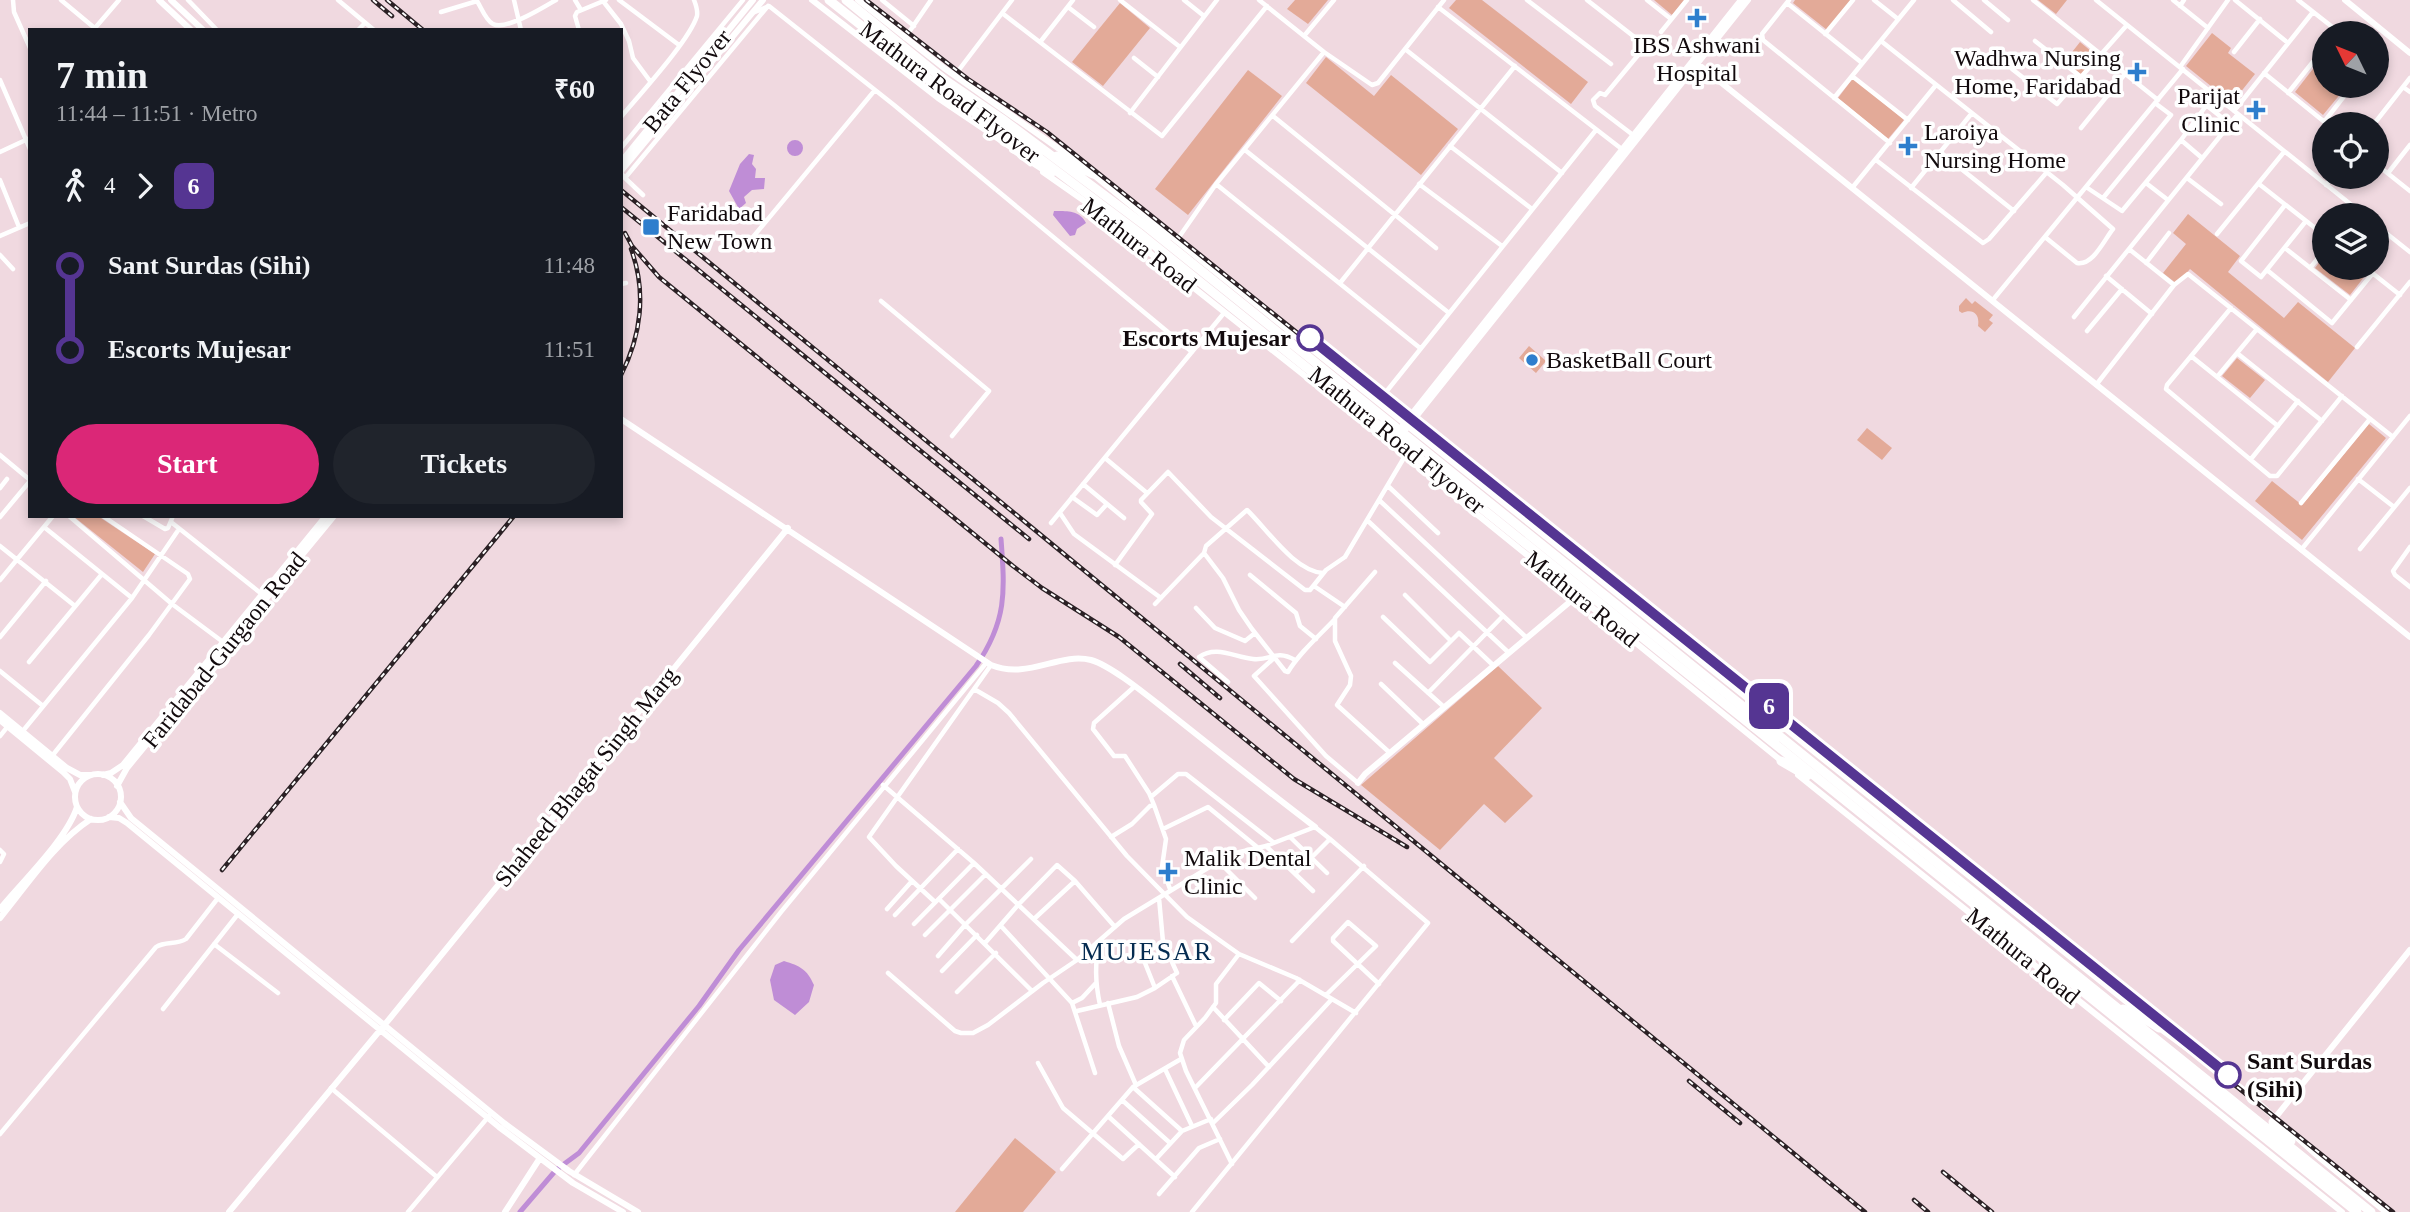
<!DOCTYPE html>
<meta charset="utf-8">
<style>
body{margin:0;font-family:"Times New Roman",serif;background:#20242c;color:#f1f3f6;height:100vh;display:flex;flex-direction:column;font-size:26px;white-space:nowrap}
*{box-sizing:border-box;margin:0}
p{font-size:23px;color:#9ea1a6}
.icon{flex:none;width:38px;height:38px;fill:none;stroke:currentColor;stroke-width:2;stroke-linecap:round;stroke-linejoin:round}
.map{position:relative;flex:1;overflow:hidden}
.drawer{position:absolute;left:28px;top:28px;width:595px;height:490px;display:flex;flex-direction:column;background:#171b24;border-radius:0px;box-shadow:0 4px 10px #0003}
.drawer>*{flex:none}
.badge{padding:0 14px;border-radius:10px;font-size:24px;line-height:46px}
.needle{width:46px;rotate:313deg}
.buttons{position:absolute;left:2312px;top:21px;display:grid;gap:14px}
.buttons a{display:grid;place-items:center;width:77px;height:77px;border-radius:50%;background:#171b24;box-shadow:0 4px 10px #0003;font-size:35px}
.map>.badge{position:absolute;translate:-50% -50%;box-shadow:0 0 0 4px #fff}
.legs{display:flex;align-items:center;gap:10px;height:77px;padding:0 28px;font-size:23px}
.legs p{margin-inline-start:auto}
.headline{display:flex;align-items:center;justify-content:space-between;height:119px;padding:0 28px}
h1{font-size:38px;font-weight:600;line-height:52px}
.primary-button{display:flex;gap:14px;margin-top:auto;padding:14px 28px}
.primary-button a{flex:1;height:80px;border-radius:42px;background:#db2777;color:#fff;font-size:28px;font-weight:600;line-height:80px;text-align:center}
.primary-button a+a{background:#20242c;color:#f1f3f6}
ul{padding:0 28px;list-style:none}
li{display:flex;align-items:center;gap:24px;height:84px;font-size:26px}
li i{display:grid;place-items:center;width:10px;height:100%;margin:0 9px;background:currentColor}
li i::after{content:'';width:18px;height:18px;margin:-9px;border:5px solid;border-radius:50%;background:#171b24}
li p{margin-inline-start:auto}
li:first-child i{background:linear-gradient(#0000 50%,currentColor 0)}
li:last-child i{background:linear-gradient(currentColor 50%,#0000 0)}
.map>svg:first-child{display:block}
.green{fill:#e3aa98}
.water{fill:#bf8dd6}
.lines{fill:none;stroke-linecap:round;stroke-linejoin:round}
.canal{stroke:#bf8dd6;stroke-width:5}
.street{stroke:#fff;stroke-width:4.5}
.secondary{stroke:#fff;stroke-width:6}
.highway{stroke:#fff;stroke-width:9}
.rail-casing{stroke:#2b2125;stroke-width:4.5}
.rail{stroke:#fff;stroke-width:2;stroke-dasharray:5;stroke-linecap:butt}
.line-1-casing{stroke:#fff;stroke-width:16}
.line-1{stroke:#553592;stroke-width:10}
.poi-dot{fill:#2e7ecd;stroke:#fff;stroke-width:2.5}
.stop-1-dot{fill:#fff;stroke:#553592;stroke-width:3.5}
.labels{text-anchor:middle;stroke-width:7;stroke-linejoin:round;paint-order:stroke}
.poi-label{font-size:24px;fill:#120a0d;stroke:#fff;text-anchor:start}
.street-label{font-size:24px;fill:#120a0d;stroke:#fff}
.stop-label{font-size:24px;font-weight:bold;fill:#120a0d;stroke:#fff;text-anchor:end}
.neighbourhood-label{font-size:26px;letter-spacing:2px;fill:#052c51;stroke:#fff}
</style>
<div class="map">
<svg width="2410" height="1212" viewBox="0 0 2410 1212">
<rect width="100%" height="100%" fill="#f0d9e0"/>
<!-- green -->
<path class="green" d="M 1295,0 L 1328,0 L 1308,24 L 1287,9 Z
M 1456,0 L 1482,0 L 1588,82 L 1571,104 L 1449,8 Z
M 1654,0 L 1684,0 L 1672,15 Z
M 1795,0 L 1851,0 L 1827,30 L 1793,3 Z
M 2038,0 L 2067,0 L 2056,14 Z
M 1120,3 L 1150,28 L 1103,86 L 1072,62 Z
M 2212,33 L 2231,48 L 2228,53 L 2255,74 L 2232,103 L 2186,66 Z
M 2080,42 L 2097,56 L 2082,75 L 2065,61 Z
M 1326,57 L 1374,96 L 1391,75 L 1458,129 L 1421,175 L 1306,83 Z
M 2319,61 L 2324,65 L 2324,86 L 2347,86 L 2323,115 L 2295,92 Z
M 1248,70 L 1282,96 L 1188,215 L 1155,189 Z
M 1853,78 L 1904,120 L 1888,139 L 1838,98 Z
M 2188,214 L 2240,256 L 2228,272 L 2284,318 L 2298,302 L 2355,348 L 2328,382 L 2190,269 L 2177,284 L 2163,273 L 2186,244 L 2173,233 Z
M 2324,256 L 2324,268 L 2362,268 L 2368,272 L 2350,295 L 2315,268 Z
M 1966,298 L 1972,304 L 1975,301 L 1993,315 L 1989,320 L 1993,323 L 1985,332 L 1978,326 C 1980,314 1973,308 1962,313 L 1959,311 L 1959,306 Z
M 1529,346 L 1546,361 L 1536,373 L 1519,358 Z
M 2237,358 L 2265,380 L 2250,398 L 2222,376 Z
M 2369,424 L 2386,438 L 2302,540 L 2255,501 L 2272,481 L 2302,505 Z
M 1867,428 L 1892,448 L 1882,460 L 1857,440 Z
M 73,516 L 98,516 L 155,554 L 143,572 Z
M 1498,666 L 1542,708 L 1494,758 L 1533,796 L 1505,823 L 1484,804 L 1440,850 L 1361,785 Z
M 1015,1138 L 1056,1172 L 1023,1212 L 955,1212 Z"/>
<!-- water -->
<path class="water" d="M787 148a8 8 0 1 1 16 0a8 8 0 1 1-16 0Z
M 749,154 L 754,155 L 752,164 L 756,169 L 755,178 L 765,178 L 764,189 L 752,190 L 744,197 L 746,203 L 739,209 L 729,191 L 740,164 Z
M 1054,211 C 1066,211 1080,210 1086,223 L 1077,229 L 1075,235 L 1070,236 L 1053,215 Z
M 784,961 C 800,966 807,969 814,985 L 809,1002 L 795,1015 L 774,1000 L 770,980 L 775,965 Z"/>
<g class="lines">
<!-- canal -->
<path class="canal" d="M 520,1212 L 556,1170 L 579,1153 L 699,1006 L 739,950 L 976,666 C 1007,621 1005,592 1001,539"/>
<!-- street -->
<path class="street" d="M 13,0 L 14,12 L 30,48
M 61,0 L 97,30
M 188,0 L 217,30
M 338,0 L 374,30
M 514,0 L 521,30
M 575,0 L 581,10
M 619,0 L 679,45
M 882,0 L 914,26
M 1120,0 L 1180,47
M 1184,0 L 1204,16
M 1259,0 L 1324,52 L 1372,85 L 1378,83 L 1444,0
M 1527,0 L 1611,64
M 1587,0 L 1637,39
M 1647,0 L 1671,19
M 1789,0 L 1762,34 L 1763,40 L 1890,143
M 1874,0 L 1898,19
M 1953,0 L 1991,32
M 1984,0 L 2008,20
M 2033,0 L 2158,100
M 2096,0 L 2364,215
M 2173,0 L 2208,28
M 2235,0 L 2288,43
M 2298,0 L 2340,33
M 603,1 L 621,24 L 629,41 L 633,58 L 650,81
M 1787,3 L 1862,63
M 2180,6 L 2184,0
M 1068,7 L 1094,27
M 1438,7 L 1623,150
M 441,12 L 477,1 C 481,7 486,21 493,24 C 506,31 544,7 556,0
M 755,12 L 769,6 L 894,105 L 1192,352
M 1002,13 L 1162,136 L 1267,6
M 95,28 L 119,0
M 358,30 L 365,23
M 579,30 L 575,16 L 577,12 L 606,0
M 1661,32 L 1687,0
M 1825,34 L 1853,0
M 1304,36 L 1334,0
M 905,38 L 931,0
M 1041,41 L 1073,0
M 1881,41 L 2063,185 L 2113,229 C 2104,240 2093,266 2077,263 L 2045,237
M 2035,41 L 2081,77
M 1405,49 L 1562,173
M 2234,52 L 2260,19
M 2318,56 L 2324,60
M 1134,58 L 1158,77
M 2376,61 L 2385,68
M 2180,67 L 2228,0
M 2012,69 L 2057,104 L 2127,25
M 2264,73 L 2327,124
M 955,75 L 1012,0
M 1852,76 L 1908,120
M 0,80 L 30,149
M 2403,87 L 2410,92
M 2288,93 L 2324,48
M 1834,98 L 1914,0
M 2206,105 L 2230,124
M 2234,111 L 2313,12
M 1130,113 L 1217,0
M 1273,116 L 1436,248
M 621,117 C 640,94 689,41 697,16 C 698,10 696,5 694,0
M 2324,122 L 2352,86
M 2374,124 L 2410,78
M 2081,128 L 2125,74
M 1633,135 L 1595,106 L 1593,100 L 1600,93 L 1605,95 L 1644,48
M 2181,140 L 2214,95
M 1450,146 L 1532,209
M 621,148 L 743,0
M 1245,150 L 1449,313
M 0,152 L 30,138
M 1940,152 L 2014,211
M 1876,160 L 1983,243 L 1989,239 L 2047,172
M 2376,164 L 2410,191
M 621,173 L 625,178 L 768,6
M 2388,173 L 2410,145
M 625,178 L 643,195
M 2187,178 L 2221,204
M 0,180 L 19,227
M 2146,183 L 2168,200
M 1216,184 L 1420,348
M 1419,184 L 1502,246
M 2259,184 L 2324,235
M 2326,185 L 2333,177
M 2086,187 L 2122,211 L 2181,140 L 2202,158
M 1852,188 L 1936,85
M 1911,188 L 1972,113
M 2103,198 L 2171,115 L 2155,103
M 2285,205 L 2241,261 L 2261,277 L 2306,221
M 2376,225 L 2410,252
M 2217,234 L 2284,152
M 0,236 L 30,223
M 753,237 L 875,90
M 1177,240 L 1216,184 L 1324,52
M 2285,248 L 2351,300
M 2129,249 L 2174,285
M 0,255 L 13,269
M 2146,263 L 2169,233
M 2310,268 L 2324,251
M 2366,268 L 2400,295
M 2267,270 L 2332,323 L 2373,273
M 2106,276 L 2152,314
M 1340,283 L 1515,66
M 621,284 L 626,283
M 881,301 L 989,391 L 952,436
M 1992,301 L 2183,69
M 2231,308 L 2167,385 L 2166,389 L 2270,476 L 2277,476 L 2342,396
M 2074,317 L 2238,114
M 2087,331 L 2122,289
M 2357,347 L 2410,282
M 2237,353 L 2322,421
M 2191,356 L 2278,426
M 2217,377 L 2257,329
M 2096,385 L 2174,285 L 2188,274 L 2393,437
M 1378,402 L 1596,130
M 0,455 L 30,480
M 1105,458 L 1147,493
M 2251,459 L 2298,401
M 2358,479 L 2394,507
M 1083,484 L 1124,518
M 1388,486 L 1438,533
M 0,488 L 7,479
M 1072,497 L 1097,515 L 1107,504
M 1379,500 L 1527,638
M 2301,503 L 2370,419
M 1060,513 L 1074,534 L 1161,598
M 69,516 L 172,604 L 223,642
M 143,516 L 165,529 L 168,528 L 173,516
M 0,517 L 30,481
M 1368,521 L 1509,653
M 171,522 L 263,595
M 1051,523 L 1224,313
M 44,527 L 132,598
M 0,546 L 75,606
M 2410,547 L 2393,571 L 2395,575 L 2410,587
M 2360,549 L 2410,488
M 2301,550 L 2410,416
M 1204,553 L 1223,578 L 1239,610 L 1252,629 L 1285,671 L 1288,672 C 1300,652 1319,636 1335,619
M 1115,565 L 1152,514 L 1141,502 L 1141,500 L 1168,472 L 1211,517 L 1305,590 L 1310,590 L 1326,570 L 1345,557 L 1405,456
M 1375,572 L 1335,618 L 1335,641 L 1351,676 L 1350,685 L 1337,705 L 1390,753
M 1250,575 L 1296,613 L 1300,626 L 1316,639
M 0,580 L 53,516
M 1314,586 L 1345,607
M 1405,595 L 1451,641
M 1155,604 L 1204,553 L 1206,546 L 1247,510 C 1267,529 1294,571 1323,573
M 1196,608 L 1215,628 L 1245,641 L 1255,633
M 1383,617 L 1430,662 L 1459,633 L 1494,666
M 0,637 L 46,581
M 1274,658 L 1254,676 L 1326,756 L 1358,783
M 29,662 L 102,574
M 1395,663 L 1444,707
M 0,671 L 43,706
M 1228,682 L 1199,657 C 1216,645 1234,657 1253,659 C 1271,661 1275,649 1295,660
M 1381,684 L 1424,725
M 1134,687 L 1094,723 L 1093,729 L 1114,756 L 1125,756 L 1149,793 L 1154,805
M 974,689 L 998,703 L 1009,713 L 1127,856 L 1187,917 L 1239,954 L 1296,978 L 1356,1013
M 1428,693 L 1502,617
M 22,732 L 132,598 L 179,529
M 0,736 L 8,726
M 52,756 L 149,635 L 190,579 L 188,574 L 103,516
M 883,785 L 974,863 L 1077,960
M 1152,796 L 1178,774 L 1186,774 L 1273,842
M 1163,829 L 1208,807 L 1257,847
M 1111,837 L 1132,824 L 1150,806 L 1154,805 L 1166,839 L 1162,867 L 1170,889
M 1290,837 L 1327,873
M 1266,846 L 1313,891
M 0,850 L 4,854 L 0,862
M 1219,862 L 1255,898
M 1295,874 L 1330,839
M 939,899 L 1032,991
M 935,902 L 896,866 L 869,837 L 991,665
M 887,909 L 912,881
M 895,915 L 958,849
M 1034,919 L 1075,881
M 914,924 L 974,863
M 1001,926 L 1072,1003 L 1095,1073
M 925,935 L 986,874
M 1099,941 C 1095,964 1095,982 1100,1005
M 1292,941 L 1364,866
M 985,943 L 1018,905 L 1057,865 L 1075,881 L 1115,927
M 214,944 L 278,993
M 938,956 L 965,925 L 1031,859
M 1145,963 L 1155,988
M 942,971 L 977,935
M 888,973 L 955,1031 L 961,1033 L 973,1033 L 988,1025 L 1043,983 L 1077,960 L 1124,919 L 1231,854 L 1266,846 L 1315,827 L 1330,839 L 1428,923 L 1192,1212
M 1172,976 L 1196,1026
M 957,992 L 996,953
M 1326,995 L 1376,946 L 1348,922 L 1333,938 L 1333,941 L 1379,984
M 1072,1003 L 1082,998 L 1095,984
M 1108,1003 L 1119,1046 L 1136,1085
M 1213,1007 L 1269,1067
M 163,1009 L 238,914
M 1077,1011 L 1137,997 L 1155,988 L 1177,973 L 1163,942 L 1159,898
M 1224,1020 L 1259,983 L 1281,1001
M 1181,1059 L 1133,1087 L 1182,1131
M 1038,1063 L 1063,1108 L 1123,1159 L 1139,1144
M 1165,1069 L 1192,1126
M 331,1088 L 437,1177
M 1195,1088 L 1300,980
M 1122,1100 L 1170,1143
M 1109,1117 L 1175,1177
M 1213,1123 L 1252,1085 L 1332,999
M 0,1134 L 156,947 C 165,941 177,945 186,939 L 218,898
M 1156,1159 L 1182,1131 L 1211,1119
M 1232,1164 L 1186,1071 L 1180,1053 L 1184,1040 L 1205,1018 L 1216,1003 L 1216,984 L 1239,954
M 1062,1169 L 1133,1087
M 574,1175 L 781,912 L 987,662
M 1159,1194 L 1199,1148 L 1220,1139
M 408,1212 L 489,1116"/>
<!-- secondary -->
<path class="secondary" d="M 159,0 L 191,30
M 171,0 L 203,30
M 812,0 L 938,98 L 1015,150
M 858,0 L 944,68 L 1082,165
M 2345,0 L 2410,53
M 1693,60 L 2410,637
M 621,162 L 753,0
M 621,171 L 763,0
M 1043,172 L 1083,200 L 1353,414 L 1784,763
M 1090,172 L 1155,225
M 1167,233 L 2139,1012
M 621,419 L 991,665 C 1028,680 1059,652 1091,660 C 1112,666 1149,697 1167,711 C 1216,750 1265,789 1315,827
M 1403,425 L 1741,0
M 1407,428 L 1748,0
M 0,713 L 67,768 L 80,775 L 89,775
M 0,720 L 63,772 L 70,779 L 75,792
M75 797a23 23 0 1 1 46 0a23 23 0 1 1-46 0Z
M 103,775 L 111,773 L 123,765 L 326,516
M 1798,775 L 2342,1212
M 1358,783 L 1365,774 L 1578,595
M 117,786 L 127,768 L 334,516
M 120,802 L 131,818 L 504,1123 L 569,1171 L 638,1212
M 109,817 L 119,818 L 127,823 L 499,1127 L 573,1183 L 623,1212
M 0,909 C 22,882 67,839 77,807
M 0,918 C 28,884 54,843 91,819
M 2158,1027 L 2244,1090 L 2321,1159 L 2386,1212
M 2275,1118 L 2410,950
M 229,1212 L 391,1017 L 788,528
M 505,1212 L 540,1158"/>
<!-- highway -->
<path class="highway" d="M 829,0 L 940,88 L 1018,142 L 1138,232 L 2357,1212
M 846,0 L 942,78 L 1005,121 L 1147,227 L 2371,1212
M 1014,149 L 1051,173
M 1057,156 L 1093,174
M 1153,224 L 1167,237
M 1781,761 L 1807,776
M 2123,1009 L 2134,1012 L 2159,1028
M 2273,1122 L 2291,1141"/>
<!-- rail casing -->
<g class="rail-casing">
<path id="rail" d="M 373,0 L 392,16
M 387,0 L 423,30
M 866,0 L 968,79 L 1047,132 L 2393,1212
M 621,190 L 1865,1212
M 621,207 L 1029,539
M 625,233 L 632,246 L 659,277 L 1013,566 L 1042,588 L 1119,637 L 1294,779 L 1407,847
M 621,375 C 641,336 647,292 631,249
M 1180,664 L 1220,698
M 222,870 L 514,516
M 1689,1081 L 1740,1123
M 1943,1172 L 1992,1212
M 1914,1200 L 1928,1212"/>
</g>
<!-- rail -->
<use href="#rail" class="rail"/>
</g>
<g class="lines">
<!-- line-1 casing -->
<g class="line-1-casing">
<path id="line-1" d="M 1310,338 L 2228,1075"/>
</g>
<!-- line-1 -->
<use href="#line-1" class="line-1"/>
</g>
<!-- markers -->
<g class="poi-dot">
<path d="M1693.5 7.5h7v7h7v7h-7v7h-7v-7h-7v-7h7z"/>
<path d="M2133.5 61.5h7v7h7v7h-7v7h-7v-7h-7v-7h7z"/>
<path d="M2252.5 99.5h7v7h7v7h-7v7h-7v-7h-7v-7h7z"/>
<path d="M1904.5 135.5h7v7h7v7h-7v7h-7v-7h-7v-7h7z"/>
<rect x="642" y="218" width="18" height="18" rx="3.5"/>
<circle cx="1532" cy="360" r="7"/>
<path d="M1164.5 861.5h7v7h7v7h-7v7h-7v-7h-7v-7h7z"/>
</g>
<g class="stop-1-dot">
<circle cx="1310" cy="338" r="12"/>
<circle cx="2228" cy="1075" r="12"/>
</g>
<g class="labels">
<!-- poi labels -->
<g class="poi-label">
<text x="1697" y="53" text-anchor="middle">IBS Ashwani<tspan x="1697" dy="28">Hospital</tspan></text>
<text x="2121" y="66" text-anchor="end">Wadhwa Nursing<tspan x="2121" dy="28">Home, Faridabad</tspan></text>
<text x="2240" y="104" text-anchor="end">Parijat<tspan x="2240" dy="28">Clinic</tspan></text>
<text x="1924" y="140">Laroiya<tspan x="1924" dy="28">Nursing Home</tspan></text>
<text x="667" y="221">Faridabad<tspan x="667" dy="28">New Town</tspan></text>
<text x="1546" y="368">BasketBall Court</text>
<text x="1184" y="866">Malik Dental<tspan x="1184" dy="28">Clinic</tspan></text>
</g>
<!-- street labels -->
<g class="street-label">
<text transform="translate(687 81) rotate(-51)" y="8">Bata Flyover</text>
<text transform="translate(950 92) rotate(37)" y="8">Mathura Road Flyover</text>
<text transform="translate(1139 245) rotate(38)" y="8">Mathura Road</text>
<text transform="translate(1397 440) rotate(39)" y="8">Mathura Road Flyover</text>
<text transform="translate(1582 599) rotate(39)" y="8">Mathura Road</text>
<text transform="translate(224 650) rotate(-51)" y="8">Faridabad-Gurgaon Road</text>
<text transform="translate(586 777) rotate(-51)" y="8">Shaheed Bhagat Singh Marg</text>
<text transform="translate(2023 956) rotate(39)" y="8">Mathura Road</text>
</g>
<!-- stop labels -->
<g class="stop-label">
<text x="1291" y="346">Escorts Mujesar</text>
<text x="2247" y="1069" text-anchor="start">Sant Surdas<tspan x="2247" dy="28">(Sihi)</tspan></text>
</g>
<!-- neighbourhood labels -->
<g class="neighbourhood-label">
<text x="1147" y="960">MUJESAR</text>
</g>
</g>
</svg>
<div class="buttons">
<a><svg class="needle" viewBox="-14 -14 28 28"><path d="M0-13l5 13h-10z" fill="#e53935"/><path d="M0 13l5-13h-10z" fill="#9ea1a6"/></svg></a>
<a><svg class="icon" aria-label="locate" viewBox="0 0 24 24"><circle cx="12" cy="12" r="6"/><path d="M12 2v4M12 18v4M2 12h4M18 12h4"/></svg></a>
<a><svg class="icon" aria-label="layers" viewBox="0 0 24 24"><path d="M12 4l9 5-9 5-9-5zM3 14l9 5 9-5"/></svg></a>
</div>
<b class="badge" style="left:1769px;top:706px;background:#553592;color:#fff">6</b>
<section class="drawer">
<div class="headline"><div><h1>7 min</h1><p>11:44 – 11:51 · Metro</p></div><b>₹60</b></div>
<div class="legs"><svg class="icon" aria-label="walk" viewBox="0 0 24 24"><circle cx="13" cy="4" r="2"/><path d="M13 8l-2 6 4 7M11 14l-3 7M7 12l3-4h3l4 4"/></svg>4<svg class="icon" aria-label="forward" viewBox="0 0 24 24"><path d="M9 5l7 7-7 7"/></svg><b class="badge" style="background:#553592;color:#fff">6</b></div>
<ul>
<li><i style="color:#553592"></i><b>Sant Surdas (Sihi)</b><p>11:48</p></li>
<li><i style="color:#553592"></i><b>Escorts Mujesar</b><p>11:51</p></li>
</ul>
<div class="primary-button"><a>Start</a><a>Tickets</a></div>
</section>
</div>
